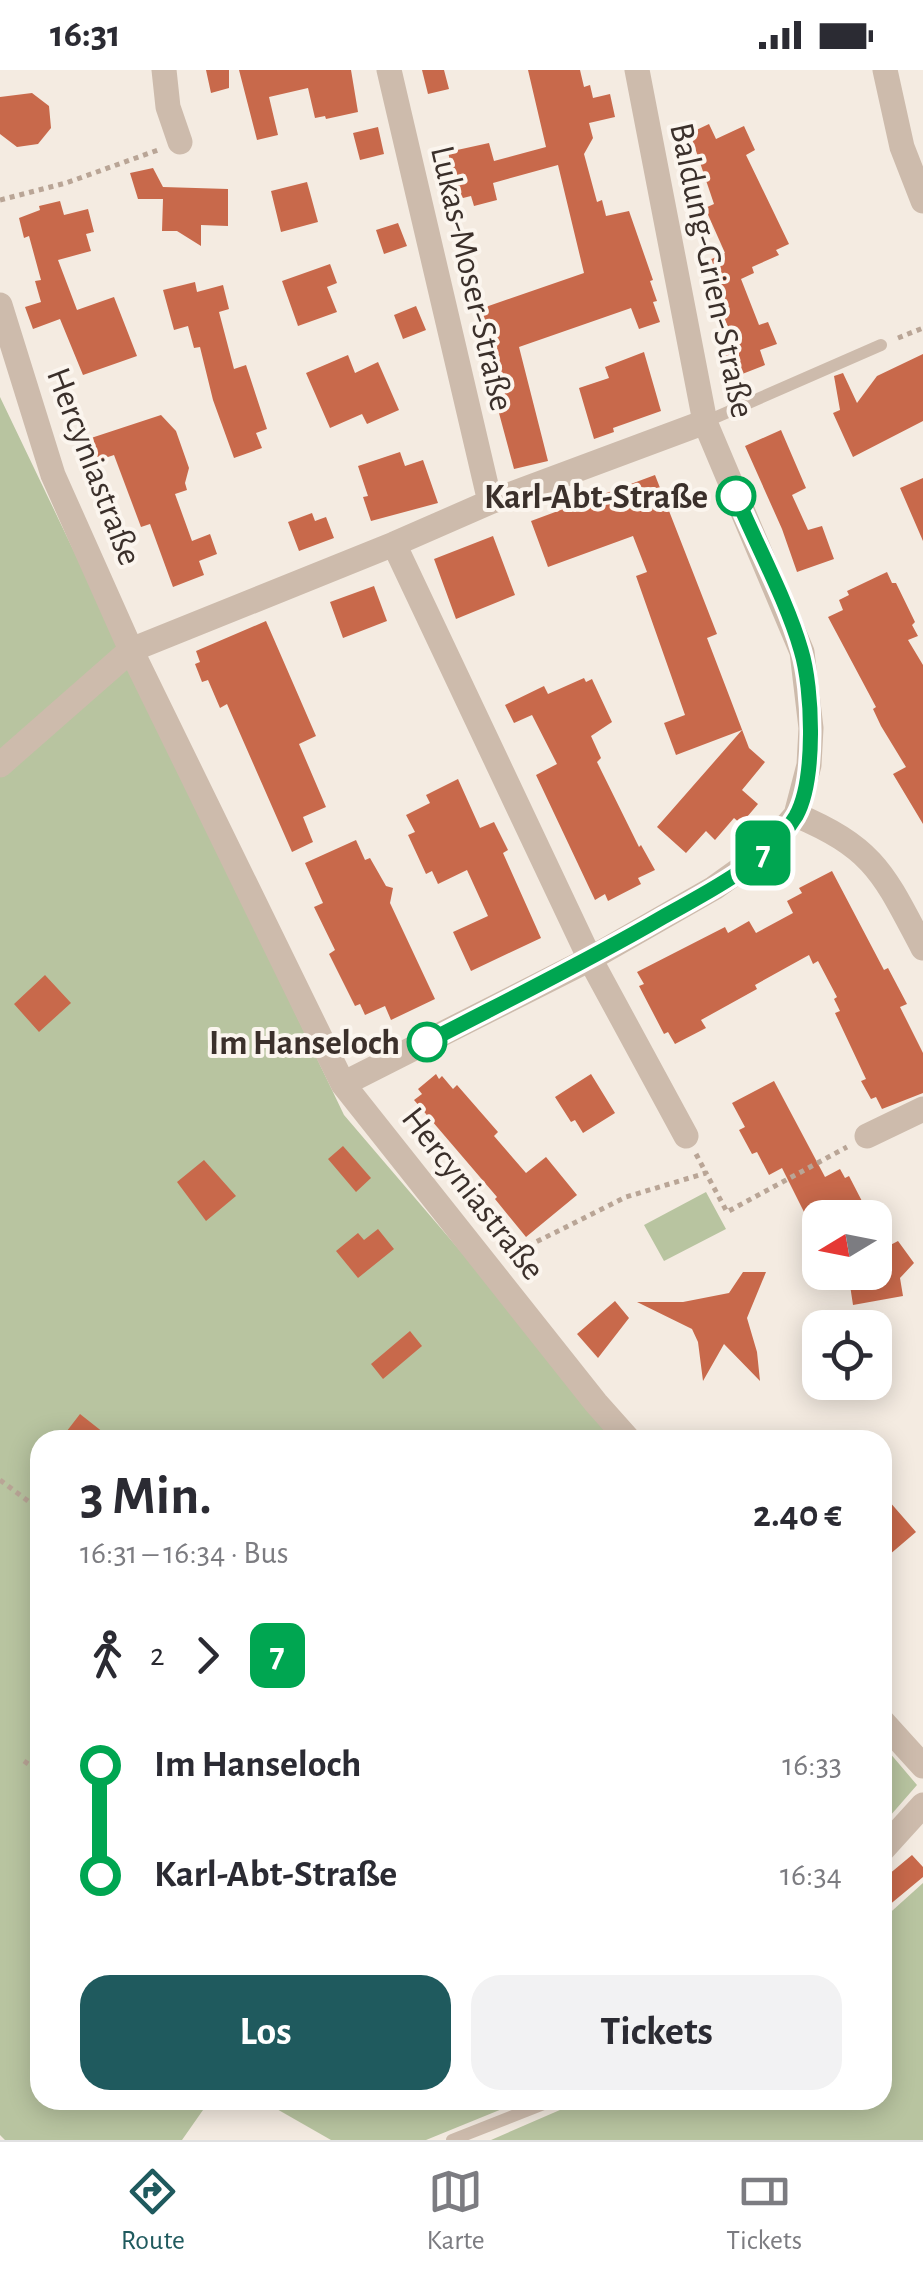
<!DOCTYPE html>
<html lang="de">
<meta charset="utf-8">
<style>
body{margin:0;font-family:"Alegreya Sans",sans-serif;background:#f2f2f3;color:#2b2b33;height:100vh;display:flex;flex-direction:column;font-size:38px;white-space:nowrap}
*{box-sizing:border-box;margin:0}
p{font-size:32px;color:#7c7c81}
.icon{flex:none;width:55px;height:55px;fill:none;stroke:currentColor;stroke-width:2;stroke-linecap:round;stroke-linejoin:round}
.map{position:relative;flex:1;overflow:hidden}
.sheet{position:absolute;left:30px;top:1360px;width:862px;height:680px;display:flex;flex-direction:column;background:#fff;border-radius:30px;box-shadow:0 5px 25px #0003}
.sheet>*{flex:none}
.badge{padding:0 20px;border-radius:15px;font-size:35px;line-height:65px}
.needle{width:65px;rotate:260deg}
.fabs{position:absolute;left:802px;top:1130px;display:grid;gap:20px}
.fabs a{display:grid;place-items:center;width:90px;height:90px;border-radius:20px;background:#fff;box-shadow:0 5px 25px #0003;font-size:50px}
.map>.badge{position:absolute;translate:-50% -50%;box-shadow:0 0 0 5px #fff}
.legs{display:flex;align-items:center;gap:15px;height:110px;padding:0 50px;font-size:32px}
.legs p{margin-inline-start:auto}
.summary{display:flex;align-items:center;justify-content:space-between;height:170px;padding:0 50px}
h1{font-size:55px;font-weight:600;line-height:75px}
.cta{display:flex;gap:20px;margin-top:auto;padding:20px 50px}
.cta a{flex:1;height:115px;border-radius:30px;background:#1f5a5e;color:#fff;font-size:40px;font-weight:600;line-height:115px;text-align:center}
.cta a+a{background:#f2f2f3;color:#2b2b33}
ul{padding:0 50px;list-style:none}
li{display:flex;align-items:center;gap:35px;height:110px;font-size:38px}
li i{display:grid;place-items:center;width:15px;height:100%;margin:0 12px;background:currentColor}
li i::after{content:'';width:25px;height:25px;margin:-12px;border:8px solid;border-radius:50%;background:#fff}
li p{margin-inline-start:auto}
li:first-child i{background:linear-gradient(#0000 50%,currentColor 0)}
li:last-child i{background:linear-gradient(currentColor 50%,#0000 0)}
.status{display:flex;justify-content:space-between;align-items:center;height:70px;padding:0 50px;background:#fff;direction:ltr}
.status svg{height:28px;fill:currentColor}
.menu{display:flex;justify-content:space-around;align-items:center;height:140px;border-top:2px solid #e1e1e2;background:#fff;font-size:28px;color:#7c7c81}
.menu a{display:grid;justify-items:center;gap:5px}
.menu .current{color:#1f5a5e}
.map>svg:first-child{display:block}
.green{fill:#b8c4a0}
.building{fill:#c8694b}
.lines{fill:none;stroke-linecap:round;stroke-linejoin:round}
.path{stroke:#b9a596;stroke-width:5;stroke-dasharray:5 5;stroke-linecap:butt}
.service{stroke:#cdbbac;stroke-width:12}
.minor{stroke:#cdbbac;stroke-width:25}
.line-1-casing{stroke:#fff;stroke-width:22}
.line-1{stroke:#00a651;stroke-width:15}
.stop-1-dot{fill:#fff;stroke:#00a651;stroke-width:5}
.labels{text-anchor:middle;stroke-width:8;stroke-linejoin:round;paint-order:stroke}
.street-label{font-size:35px;fill:#3b302b;stroke:#fbf5ee}
.stop-label{font-size:35px;font-weight:bold;fill:#3b302b;stroke:#fbf5ee;text-anchor:end}
</style>
<div class="status"><b>16:31</b><svg viewBox="0 0 49 12"><path d="M0 12V9h3v3zM5 12V6h3v6zM10 12V3h3v9zM15 12V0h3v12zM26 1h20v11H26zM47 4h2v5h-2z"/></svg></div>
<div class="map">
<svg width="923" height="2070" viewBox="0 0 923 2070">
<rect width="100%" height="100%" fill="#f4ebe1"/>
<!-- green -->
<path class="green" d="M 0,327 L 344,1045 L 622,1370 L 40,1370 L 40,2030 L 210,2030 L 182,2070 L 5,2070 L 0,2065 Z
M 706,1122 L 726,1159 L 664,1191 L 644,1155 Z
M 883,1675 L 917,1715 L 883,1754 Z
M 923,1813 L 923,2070 L 491,2070 L 583,2030 L 882,2030 L 883,1849 Z
M 261,2030 L 524,2030 L 426,2070 L 331,2070 Z"/>
<!-- building -->
<path class="building" d="M 206,0 L 229,0 L 229,18 L 211,23 Z
M 239,0 L 351,0 L 358,42 L 326,49 L 325,46 L 315,48 L 308,18 L 269,27 L 278,65 L 257,70 Z
M 422,0 L 444,0 L 449,19 L 428,24 Z
M 528,0 L 580,0 L 584,17 L 590,15 L 593,28 L 610,24 L 615,47 L 589,53 L 593,68 L 584,84 L 597,132 L 602,130 L 606,146 L 629,141 L 653,210 L 650,211 L 657,231 L 653,232 L 660,252 L 639,259 L 631,238 L 519,277 L 548,391 L 514,399 L 496,332 L 506,330 L 497,284 L 493,285 L 477,240 L 584,203 L 558,95 L 493,113 L 497,130 L 474,136 L 471,126 L 459,129 L 448,82 L 489,73 L 494,91 L 546,77 Z
M 32,23 L 49,36 L 51,58 L 38,74 L 17,77 L 0,64 L 0,27 Z
M 709,54 L 716,69 L 744,56 L 755,80 L 746,85 L 789,174 L 776,180 L 779,185 L 752,197 L 754,203 L 741,209 L 759,255 L 768,252 L 777,274 L 760,280 L 765,295 L 732,308 L 719,275 L 734,269 L 717,234 L 725,230 L 707,191 L 725,183 L 705,138 L 714,134 L 690,63 Z
M 378,57 L 384,84 L 360,90 L 353,63 Z
M 153,98 L 163,117 L 228,119 L 228,156 L 201,155 L 201,176 L 177,161 L 162,161 L 163,129 L 138,129 L 130,103 Z
M 307,112 L 318,152 L 281,162 L 271,121 Z
M 60,131 L 64,145 L 88,139 L 94,162 L 86,164 L 91,181 L 58,190 L 77,240 L 114,227 L 137,286 L 83,305 L 60,249 L 33,259 L 25,237 L 41,232 L 35,211 L 41,210 L 29,166 L 24,168 L 19,148 L 40,140 L 39,136 Z
M 398,153 L 407,176 L 384,184 L 376,160 Z
M 330,194 L 337,213 L 327,217 L 337,242 L 298,256 L 282,211 Z
M 195,212 L 197,222 L 223,215 L 229,239 L 219,242 L 234,299 L 246,295 L 267,359 L 256,363 L 262,378 L 234,388 L 213,330 L 200,277 L 194,278 L 188,256 L 174,260 L 163,220 Z
M 416,236 L 426,260 L 403,269 L 394,245 Z
M 644,282 L 661,341 L 613,358 L 614,362 L 594,369 L 579,318 L 609,308 L 605,297 Z
M 923,284 L 923,351 L 853,387 L 833,343 L 840,340 L 834,306 L 843,303 L 857,333 L 877,306 Z
M 348,285 L 355,303 L 378,292 L 399,340 L 367,354 L 362,344 L 330,358 L 306,303 Z
M 161,345 L 176,361 L 189,398 L 185,413 L 187,420 L 175,424 L 192,471 L 210,464 L 217,484 L 199,491 L 204,505 L 173,517 L 150,454 L 141,457 L 114,385 L 93,392 L 85,370 Z
M 781,360 L 806,418 L 792,425 L 808,460 L 822,456 L 834,489 L 797,502 L 782,459 L 745,376 Z
M 400,382 L 405,396 L 423,390 L 438,433 L 371,451 L 363,427 L 368,426 L 358,396 Z
M 655,405 L 717,564 L 707,568 L 730,628 L 749,678 L 765,692 L 742,720 L 758,734 L 741,754 L 734,748 L 715,770 L 706,761 L 686,783 L 657,757 L 742,660 L 676,685 L 664,653 L 685,645 L 636,506 L 647,502 L 633,466 L 548,497 L 531,451 Z
M 923,408 L 923,471 L 900,418 Z
M 312,443 L 315,451 L 326,447 L 334,468 L 299,481 L 288,452 Z
M 493,466 L 515,525 L 456,549 L 434,489 Z
M 887,502 L 892,513 L 896,513 L 915,552 L 912,555 L 918,566 L 908,570 L 923,595 L 923,754 L 893,704 L 906,697 L 881,656 L 873,639 L 876,637 L 828,547 L 843,540 L 839,530 L 849,525 L 847,521 Z
M 374,516 L 387,551 L 343,568 L 330,532 Z
M 266,551 L 316,666 L 299,674 L 326,737 L 303,747 L 313,772 L 292,782 L 227,634 L 220,638 L 208,610 L 202,612 L 195,594 L 200,592 L 196,581 Z
M 584,608 L 586,612 L 592,609 L 612,652 L 591,666 L 601,688 L 597,692 L 639,777 L 641,775 L 655,800 L 638,808 L 641,814 L 608,831 L 605,824 L 595,830 L 536,705 L 557,694 L 532,645 L 514,653 L 505,635 L 544,616 L 548,624 Z
M 458,709 L 480,758 L 494,752 L 508,780 L 503,783 L 541,868 L 471,901 L 453,862 L 488,846 L 467,800 L 438,814 L 432,801 L 426,804 L 408,765 L 415,762 L 406,745 L 430,733 L 426,725 Z
M 356,770 L 365,790 L 370,788 L 386,816 L 393,818 L 390,833 L 435,929 L 391,950 L 385,936 L 365,945 L 360,934 L 355,936 L 329,884 L 335,880 L 314,837 L 323,833 L 305,793 Z
M 832,801 L 884,900 L 888,898 L 907,934 L 900,937 L 923,983 L 923,1023 L 882,1039 L 876,1027 L 871,1029 L 861,1011 L 866,1009 L 835,943 L 840,941 L 834,929 L 837,927 L 818,891 L 813,894 L 809,885 L 755,915 L 757,919 L 701,950 L 706,958 L 675,974 L 668,962 L 664,964 L 639,916 L 644,914 L 637,902 L 725,857 L 728,863 L 749,851 L 756,863 L 793,843 L 787,831 L 802,823 L 799,818 Z
M 45,905 L 71,933 L 39,962 L 14,934 Z
M 436,1004 L 439,1009 L 442,1006 L 453,1019 L 457,1015 L 498,1062 L 494,1066 L 526,1103 L 546,1087 L 577,1125 L 526,1167 L 495,1129 L 497,1127 L 414,1030 L 422,1024 L 418,1019 Z
M 591,1004 L 615,1043 L 583,1063 L 575,1050 L 571,1052 L 555,1027 Z
M 774,1011 L 825,1107 L 840,1099 L 845,1108 L 849,1106 L 865,1137 L 861,1139 L 866,1148 L 807,1148 L 782,1098 L 769,1105 L 757,1082 L 752,1084 L 739,1060 L 745,1057 L 732,1033 Z
M 343,1076 L 371,1108 L 356,1122 L 328,1089 Z
M 204,1090 L 236,1126 L 206,1151 L 177,1112 Z
M 378,1159 L 394,1179 L 358,1208 L 336,1181 L 358,1163 L 364,1170 Z
M 898,1171 L 914,1193 L 900,1208 L 903,1226 L 853,1235 L 848,1202 L 875,1202 L 875,1183 Z
M 743,1202 L 766,1202 L 747,1248 L 757,1282 L 760,1311 L 724,1274 L 703,1311 L 698,1272 L 692,1259 L 637,1232 L 683,1232 L 729,1223 Z
M 615,1231 L 629,1248 L 598,1288 L 577,1264 Z
M 410,1261 L 422,1276 L 383,1309 L 371,1294 Z
M 80,1344 L 113,1370 L 60,1370 Z
M 882,1423 L 916,1462 L 882,1491 Z
M 912,1785 L 923,1797 L 923,1807 L 882,1841 L 882,1810 Z"/>
<g class="lines">
<!-- path -->
<path class="path" d="M 0,130 L 66,113 L 158,80
M 898,268 L 923,258
M 696,1084 L 706,1103
M 510,1185 L 626,1127 L 706,1103 L 727,1142 L 847,1077
M 0,1410 L 40,1440
M 24,1691 L 40,1702"/>
<!-- service -->
<path class="service" d="M 705,352 L 881,275
M 452,2070 L 554,2030"/>
<!-- minor -->
<path class="minor" d="M 164,0 L 168,37 L 180,72
M 389,0 L 490,432
M 885,0 L 902,77 L 923,131
M 0,235 L 53,405 L 131,580 L 343,1014 L 596,1333 L 629,1370
M 0,695 L 131,580 L 394,474
M 796,745 C 876,779 884,805 923,878
M 343,1014 L 590,889 L 714,818 L 763,783 L 796,745 L 809,695 L 811,658 L 802,582 L 705,352 L 637,0
M 686,1066 L 590,889 L 394,474 L 490,432 L 705,352
M 867,1066 L 923,1039
M 882,1651 L 923,1696
M 882,1780 L 923,1735"/>
</g>
<g class="lines">
<!-- line-1 casing -->
<g class="line-1-casing">
<path id="line-1" d="M 427,972 C 506,931 586,892 663,847 C 709,821 768,793 796,746 C 816,710 813,619 801,580 C 787,531 756,474 736,426"/>
</g>
<!-- line-1 -->
<use href="#line-1" class="line-1"/>
</g>
<!-- markers -->
<g class="stop-1-dot">
<circle cx="736" cy="426" r="18"/>
<circle cx="427" cy="972" r="18"/>
</g>
<g class="labels">
<!-- street labels -->
<g class="street-label">
<text transform="translate(713 200) rotate(78)" y="12">Baldung-Grien-Straße</text>
<text transform="translate(473 208) rotate(77)" y="12">Lukas-Moser-Straße</text>
<text transform="translate(95 396) rotate(69)" y="12">Hercyniastraße</text>
<text transform="translate(474 1123) rotate(52)" y="12">Hercyniastraße</text>
</g>
<!-- stop labels -->
<g class="stop-label">
<text x="708" y="438">Karl-Abt-Straße</text>
<text x="400" y="984">Im Hanseloch</text>
</g>
</g>
</svg>
<div class="fabs">
<a><svg class="needle" viewBox="-14 -14 28 28"><path d="M0-13l5 13h-10z" fill="#e53935"/><path d="M0 13l5-13h-10z" fill="#7c7c81"/></svg></a>
<a><svg class="icon" aria-label="locate" viewBox="0 0 24 24"><circle cx="12" cy="12" r="6"/><path d="M12 2v4M12 18v4M2 12h4M18 12h4"/></svg></a>
</div>
<b class="badge" style="left:763px;top:783px;background:#00a651;color:#fff">7</b>
<section class="sheet">
<div class="summary"><div><h1>3 Min.</h1><p>16:31 – 16:34 · Bus</p></div><b>2.40 €</b></div>
<div class="legs"><svg class="icon" aria-label="walk" viewBox="0 0 24 24"><circle cx="13" cy="4" r="2"/><path d="M13 8l-2 6 4 7M11 14l-3 7M7 12l3-4h3l4 4"/></svg>2<svg class="icon" aria-label="forward" viewBox="0 0 24 24"><path d="M9 5l7 7-7 7"/></svg><b class="badge" style="background:#00a651;color:#fff">7</b></div>
<ul>
<li><i style="color:#00a651"></i><b>Im Hanseloch</b><p>16:33</p></li>
<li><i style="color:#00a651"></i><b>Karl-Abt-Straße</b><p>16:34</p></li>
</ul>
<div class="cta"><a>Los</a><a>Tickets</a></div>
</section>
</div>
<nav class="menu">
<a class="current"><svg class="icon" aria-label="directions" viewBox="0 0 24 24"><path d="M12 3l9 9-9 9-9-9zM9 14v-3h6M13 9l2 2-2 2"/></svg>Route</a>
<a><svg class="icon" aria-label="map" viewBox="0 0 24 24"><path d="M3 6l6-2 6 2 6-2v14l-6 2-6-2-6 2zM9 4v14M15 6v14"/></svg>Karte</a>
<a><svg class="icon" aria-label="tickets" viewBox="0 0 24 24"><path d="M3 7h18v10H3zM15 7v10"/></svg>Tickets</a>
</nav>
